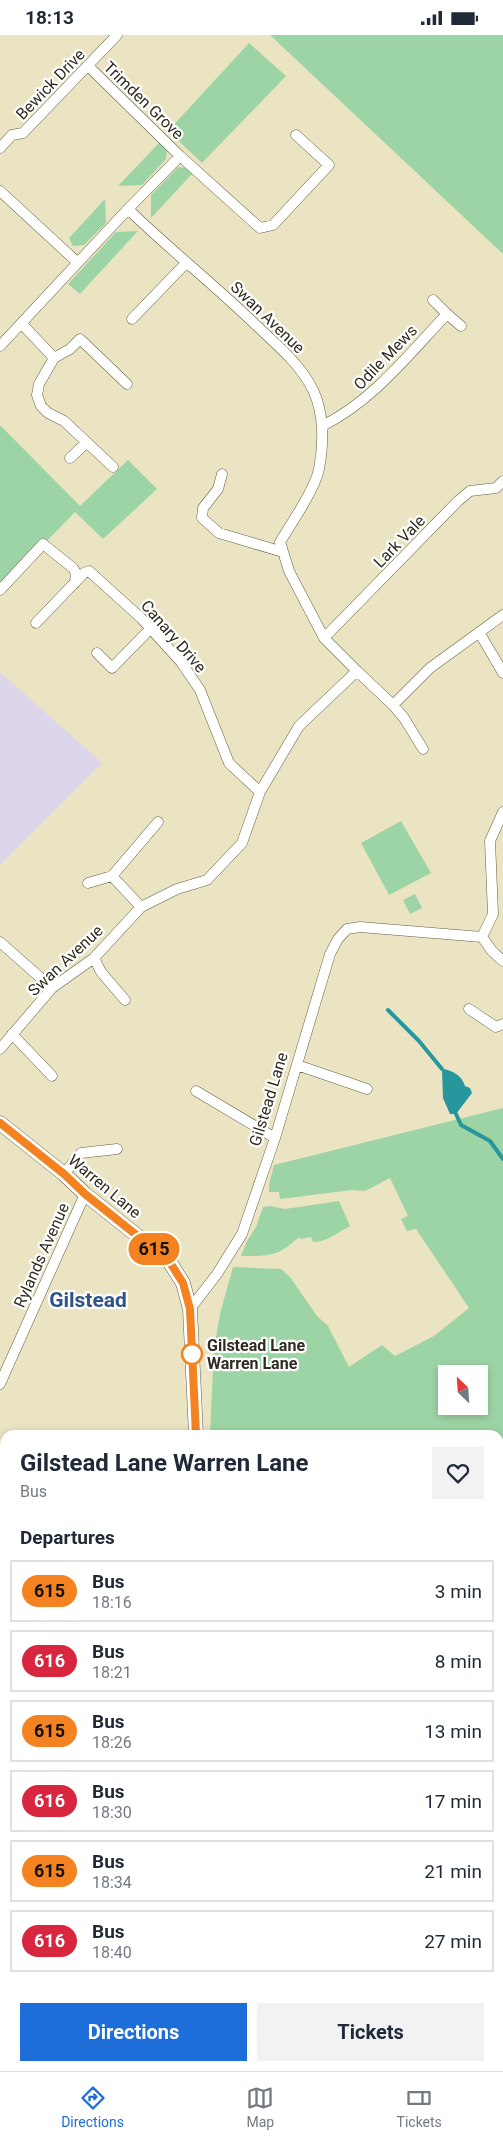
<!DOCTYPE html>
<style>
body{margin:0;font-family:Roboto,sans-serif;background:#f2f2f3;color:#1f2937;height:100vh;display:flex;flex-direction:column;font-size:19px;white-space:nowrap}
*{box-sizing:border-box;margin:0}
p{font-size:16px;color:#747a83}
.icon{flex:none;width:28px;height:28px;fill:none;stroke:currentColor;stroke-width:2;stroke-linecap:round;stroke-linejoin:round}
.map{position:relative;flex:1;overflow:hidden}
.drawer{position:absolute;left:0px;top:1395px;width:504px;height:641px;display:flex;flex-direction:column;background:#fff;border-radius:15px 15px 0 0;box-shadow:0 2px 8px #0003}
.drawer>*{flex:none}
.badge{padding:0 10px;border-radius:16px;font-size:18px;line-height:32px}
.needle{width:32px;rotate:335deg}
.fabs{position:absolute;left:438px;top:1330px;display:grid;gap:10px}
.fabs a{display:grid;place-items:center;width:50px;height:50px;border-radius:0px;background:#fff;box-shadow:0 2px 8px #0003;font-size:25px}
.map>.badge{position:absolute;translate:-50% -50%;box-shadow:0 0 0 2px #fff}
h2{padding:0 20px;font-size:19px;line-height:45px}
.round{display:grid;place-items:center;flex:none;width:52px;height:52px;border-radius:0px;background:#f2f2f3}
.summary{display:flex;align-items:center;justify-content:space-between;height:85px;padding:0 20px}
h1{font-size:24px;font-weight:700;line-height:38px}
.primary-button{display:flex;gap:10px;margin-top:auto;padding:10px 20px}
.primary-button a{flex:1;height:58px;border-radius:0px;background:#1d6ed8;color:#fff;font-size:20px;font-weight:700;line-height:58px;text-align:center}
.primary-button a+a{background:#f2f2f3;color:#1f2937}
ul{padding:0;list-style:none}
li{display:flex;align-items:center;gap:15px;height:62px;margin:0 10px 8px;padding:0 10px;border:2px solid #e0e1e3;border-radius:0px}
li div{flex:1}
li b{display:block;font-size:19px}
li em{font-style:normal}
li .badge{min-width:55px;font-weight:700;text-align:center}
.status{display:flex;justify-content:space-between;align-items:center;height:35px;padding:0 25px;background:#fff;direction:ltr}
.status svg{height:14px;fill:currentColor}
.tab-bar{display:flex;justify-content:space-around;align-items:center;height:70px;border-top:1px solid #e0e1e3;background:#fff;font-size:14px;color:#747a83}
.tab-bar a{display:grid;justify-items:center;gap:2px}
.tab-bar .active{color:#1d6ed8}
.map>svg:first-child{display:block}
.education{fill:#ddd5ea}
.green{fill:#9dd4a5;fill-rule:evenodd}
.water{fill:#27979d}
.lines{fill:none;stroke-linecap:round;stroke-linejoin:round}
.stream{stroke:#27979d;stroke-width:4}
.street-casing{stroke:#655f41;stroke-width:11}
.secondary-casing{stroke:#655f41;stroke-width:15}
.street{stroke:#fff;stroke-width:10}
.secondary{stroke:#fff;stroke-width:14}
.line-casing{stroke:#fff;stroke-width:11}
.line{stroke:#f58220;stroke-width:8}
.stop-dot{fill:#fff;stroke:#f58220;stroke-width:2.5}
.labels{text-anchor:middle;stroke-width:4.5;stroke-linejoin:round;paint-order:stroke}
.street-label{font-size:16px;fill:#2f2c1f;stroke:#fff}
.stop-label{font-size:16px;font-weight:bold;fill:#2f2c1f;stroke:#fff;text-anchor:start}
.district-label{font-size:21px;font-weight:bold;fill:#2e548a;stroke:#fff}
</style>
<div class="status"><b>18:13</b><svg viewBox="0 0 49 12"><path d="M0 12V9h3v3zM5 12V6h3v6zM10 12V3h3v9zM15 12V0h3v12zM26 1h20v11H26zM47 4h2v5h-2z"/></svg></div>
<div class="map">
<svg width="503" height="2036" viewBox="0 0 503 2036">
<rect width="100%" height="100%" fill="#eae4c2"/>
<!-- education -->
<path class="education" d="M 0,637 L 102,728 L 0,830 Z"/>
<!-- green -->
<path class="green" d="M 270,0 L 503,0 L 503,219 Z
M 249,8 L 286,41 L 202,128 L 168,96 Z
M 160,107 L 167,116 L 166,124 L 142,150 L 118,151 Z
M 178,132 L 187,133 L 193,138 L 151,183 L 151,160 Z
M 105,164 L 106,188 L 84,210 L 73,211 L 69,203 Z
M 138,196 L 80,259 L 68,249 L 116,197 Z
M 0,390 L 80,471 L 128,425 L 157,454 L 103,504 L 75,477 L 0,554 Z
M 401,786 L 431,838 L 389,860 L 361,808 Z
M 415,859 L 422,873 L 410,879 L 403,865 Z
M 503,1073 L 503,1601 L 499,1603 L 499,1400 L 248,1400 L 210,1398 L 214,1313 L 220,1279 L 233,1232 L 281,1234 L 290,1242 L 317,1281 L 328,1291 L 349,1332 L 382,1310 L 395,1321 L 434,1301 L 469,1273 L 416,1194 L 407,1196 L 401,1184 L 408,1181 L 390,1143 L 365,1156 L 352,1155 L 280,1164 L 279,1157 L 269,1157 L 269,1149 L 274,1130 ZM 446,1339 L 479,1339 L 479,1371 L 446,1371 Z
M 339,1166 L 350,1191 C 339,1197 325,1208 313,1207 L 311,1202 L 301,1204 L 299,1202 C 277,1222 270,1221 241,1221 L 247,1206 L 256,1192 L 263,1172 L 270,1171 L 285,1174 Z
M 503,1775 L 503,1860 L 499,1853 L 499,1776 Z
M 503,1945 L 503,1994 C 495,1980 498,1960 503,1945 Z"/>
<!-- water -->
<path class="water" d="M 442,1034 C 453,1035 462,1041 465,1051 L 470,1053 L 472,1058 L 456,1079 L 450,1079 L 443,1063 Z"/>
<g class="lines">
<!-- stream -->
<path class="stream" d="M 388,975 L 419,1006 L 442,1034
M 456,1079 L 461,1090 L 490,1106 L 503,1124"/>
<!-- street casing -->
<g class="street-casing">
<path id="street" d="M 88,31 L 180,121 L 260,193 L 273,190 L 329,130 L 296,100
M 0,113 L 12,100 L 23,98 L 117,0
M 0,156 L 77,227
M 128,174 L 180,121
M 447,279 L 461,291
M 132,284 L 186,228
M 22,289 L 54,323 L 39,349 L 37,360 L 41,371 L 48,378 L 64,386 L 113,432
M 0,311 L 128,174 C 170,215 216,251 258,292 C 278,311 301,330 313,355 C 324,378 324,408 319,434 C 315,454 291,489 280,507 L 289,536 L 324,603 L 357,636 L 299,691 L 260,757 L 242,808 L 207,845 L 177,854 L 141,872 L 94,923 L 52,953 L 0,1014
M 54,323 L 70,314 L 80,304 L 127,349
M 322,391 C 373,366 409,319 447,279 L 433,265
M 70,423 L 86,408
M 222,439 L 218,454 L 203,473 L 202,483 L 219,498 L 283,517
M 0,555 L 43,509 L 73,533 L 76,538 L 75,548
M 36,588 L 84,538 L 89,536 L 141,583 L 181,627 L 200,655 L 229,728 L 260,757
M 479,597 L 503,638
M 324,603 L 458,466 L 470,456 L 496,453 L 503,446
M 97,618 L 112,633 L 151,593
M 357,636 L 393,670
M 423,714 L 404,683 L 393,670 L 430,633 L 503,580
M 112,841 L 141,872
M 88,848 L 112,841 L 158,787
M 482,902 L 493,879 L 490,806 L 503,777
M 0,907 L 52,953
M 94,923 L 101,937 L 125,965
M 469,974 L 496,992 L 503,989
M 12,999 L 52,1041
M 297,1030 L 367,1054
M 196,1056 L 275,1103
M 64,1139 L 81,1118 L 117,1114
M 190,1274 L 217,1239 L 242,1199 L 275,1103 L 330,919 L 338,904 L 347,894 L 360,892 L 482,902 L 492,916 L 503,926
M 0,1349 L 85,1159
M 0,1492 L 5,1495
M 0,1636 L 5,1636
M 0,1779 L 4,1794 L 0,1808
M 0,1809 L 5,1820
M 205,2031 L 206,2036
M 362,2031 L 365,2036"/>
</g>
<!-- secondary casing -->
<g class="secondary-casing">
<path id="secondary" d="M 0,1088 L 64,1139 L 85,1159 L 169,1226 L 183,1248 L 190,1274 L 196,1400
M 499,1884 L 502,1893 L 499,1926
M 0,1909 L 5,1908
M 499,2003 L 503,2010"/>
</g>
<!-- street -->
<use href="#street" class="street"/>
<!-- secondary -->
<use href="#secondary" class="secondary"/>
</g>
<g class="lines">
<!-- line casing -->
<g class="line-casing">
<path id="line" d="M 0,1088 L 64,1139 L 85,1159 L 169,1226 L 183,1248 L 190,1274 L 196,1400"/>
</g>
<!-- line -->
<use href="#line" class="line"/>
</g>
<!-- markers -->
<circle class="stop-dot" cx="192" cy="1319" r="10"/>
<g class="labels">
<!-- street labels -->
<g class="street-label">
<text transform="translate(50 49) rotate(-46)" y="6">Bewick Drive</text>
<text transform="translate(144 65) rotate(44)" y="6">Trimden Grove</text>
<text transform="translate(268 282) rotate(44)" y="6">Swan Avenue</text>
<text transform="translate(385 322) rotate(-46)" y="6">Odile Mews</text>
<text transform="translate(399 506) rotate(-46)" y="6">Lark Vale</text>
<text transform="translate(174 601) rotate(49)" y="6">Canary Drive</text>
<text transform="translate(65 925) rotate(-43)" y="6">Swan Avenue</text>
<text transform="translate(268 1064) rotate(-73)" y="6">Gilstead Lane</text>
<text transform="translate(105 1151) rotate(40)" y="6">Warren Lane</text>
<text transform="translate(41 1220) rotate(-66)" y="6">Rylands Avenue</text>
</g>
<!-- stop labels -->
<g class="stop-label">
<text x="207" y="1316">Gilstead Lane<tspan x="207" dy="18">Warren Lane</tspan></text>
</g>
<!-- district labels -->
<g class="district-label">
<text x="88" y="1272">Gilstead</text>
</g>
</g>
</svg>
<div class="fabs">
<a><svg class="needle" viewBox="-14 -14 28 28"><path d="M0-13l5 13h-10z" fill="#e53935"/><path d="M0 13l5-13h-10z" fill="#747a83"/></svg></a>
</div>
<b class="badge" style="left:154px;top:1214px;background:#f58220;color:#111">615</b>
<section class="drawer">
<div class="summary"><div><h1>Gilstead Lane Warren Lane</h1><p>Bus</p></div><a class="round"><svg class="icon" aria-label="heart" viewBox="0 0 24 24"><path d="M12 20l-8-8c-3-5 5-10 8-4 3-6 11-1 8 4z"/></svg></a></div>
<h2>Departures</h2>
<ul>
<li><span class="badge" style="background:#f58220;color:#111">615</span><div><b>Bus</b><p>18:16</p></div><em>3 min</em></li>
<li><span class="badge" style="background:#d7263d;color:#fff">616</span><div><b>Bus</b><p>18:21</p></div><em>8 min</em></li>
<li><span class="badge" style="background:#f58220;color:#111">615</span><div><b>Bus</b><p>18:26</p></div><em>13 min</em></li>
<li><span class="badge" style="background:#d7263d;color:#fff">616</span><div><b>Bus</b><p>18:30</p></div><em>17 min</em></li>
<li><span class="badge" style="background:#f58220;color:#111">615</span><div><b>Bus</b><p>18:34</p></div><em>21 min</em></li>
<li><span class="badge" style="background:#d7263d;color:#fff">616</span><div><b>Bus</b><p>18:40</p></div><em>27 min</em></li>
</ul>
<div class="primary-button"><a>Directions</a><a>Tickets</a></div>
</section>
</div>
<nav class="tab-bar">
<a class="active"><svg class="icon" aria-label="directions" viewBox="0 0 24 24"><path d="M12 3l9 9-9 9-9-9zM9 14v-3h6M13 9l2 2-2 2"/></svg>Directions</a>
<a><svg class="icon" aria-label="map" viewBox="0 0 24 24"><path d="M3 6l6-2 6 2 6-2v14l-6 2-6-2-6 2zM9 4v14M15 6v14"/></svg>Map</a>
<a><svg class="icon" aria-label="tickets" viewBox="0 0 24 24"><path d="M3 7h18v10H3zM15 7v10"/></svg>Tickets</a>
</nav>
